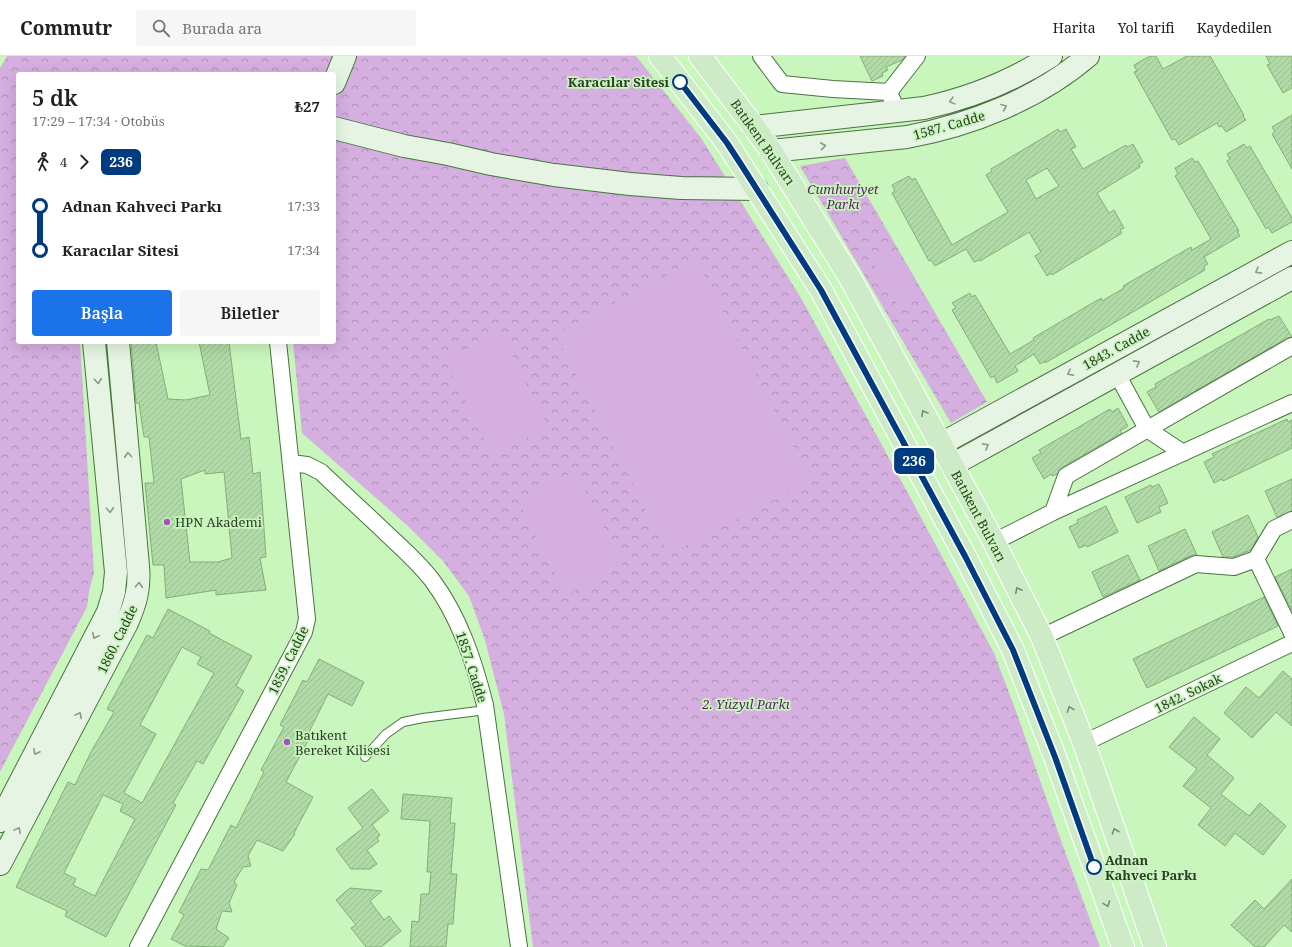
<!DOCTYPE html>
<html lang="tr">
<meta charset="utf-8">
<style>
body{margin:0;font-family:"Noto Serif",serif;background:#f6f6f6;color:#202124;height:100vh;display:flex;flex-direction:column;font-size:15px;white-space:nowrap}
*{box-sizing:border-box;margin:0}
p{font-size:13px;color:#757577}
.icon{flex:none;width:22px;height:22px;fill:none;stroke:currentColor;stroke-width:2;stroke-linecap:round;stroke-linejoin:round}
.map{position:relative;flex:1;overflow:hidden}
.side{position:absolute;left:16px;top:16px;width:320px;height:272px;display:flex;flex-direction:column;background:#fff;border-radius:4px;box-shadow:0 4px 16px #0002}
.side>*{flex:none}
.badge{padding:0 8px;border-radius:6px;font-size:14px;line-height:26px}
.map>.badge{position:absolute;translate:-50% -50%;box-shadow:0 0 0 2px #fff}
.legs{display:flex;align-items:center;gap:6px;height:44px;padding:0 16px;font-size:13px}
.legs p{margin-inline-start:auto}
.headline{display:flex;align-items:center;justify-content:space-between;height:68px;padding:0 16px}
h1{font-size:22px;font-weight:600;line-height:30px}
.action{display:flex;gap:8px;margin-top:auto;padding:8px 16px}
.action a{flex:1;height:46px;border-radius:4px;background:#1a73e8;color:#fff;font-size:16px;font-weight:600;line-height:46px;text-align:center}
.action a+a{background:#f6f6f6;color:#202124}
ul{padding:0 16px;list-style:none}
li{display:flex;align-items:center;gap:14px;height:44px;font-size:15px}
li i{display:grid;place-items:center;width:6px;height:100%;margin:0 5px;background:currentColor}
li i::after{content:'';width:10px;height:10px;margin:-5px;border:3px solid;border-radius:50%;background:#fff}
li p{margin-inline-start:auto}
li:first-child i{background:linear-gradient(#0000 50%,currentColor 0)}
li:last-child i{background:linear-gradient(currentColor 50%,#0000 0)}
header{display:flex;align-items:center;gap:24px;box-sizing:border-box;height:56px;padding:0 20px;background:#fff;border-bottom:1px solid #e0e0e0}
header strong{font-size:19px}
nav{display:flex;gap:22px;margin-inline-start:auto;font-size:14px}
.search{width:280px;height:36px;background:#f6f6f6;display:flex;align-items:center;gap:10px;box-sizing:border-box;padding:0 14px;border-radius:4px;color:#757577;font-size:15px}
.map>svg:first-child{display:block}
.park{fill:url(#park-crowns)}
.garden{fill:#d5afdf}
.building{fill:url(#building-hatch);stroke:#83ae78;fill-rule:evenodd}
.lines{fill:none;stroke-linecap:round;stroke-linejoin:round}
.lane-casing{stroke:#4b7340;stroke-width:10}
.street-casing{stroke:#4b7340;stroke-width:18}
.secondary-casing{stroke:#4b7340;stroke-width:24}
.primary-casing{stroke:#fff;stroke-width:24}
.lane{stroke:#fff;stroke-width:8}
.street{stroke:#fff;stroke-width:16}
.secondary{stroke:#e6f5e3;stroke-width:22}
.primary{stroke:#ceebc7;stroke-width:22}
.oneway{stroke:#899a86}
.oneway2{stroke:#758c70}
.line-1-casing{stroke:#fff;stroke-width:9}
.line-1{stroke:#003b80;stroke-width:6}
.stop-1-dot{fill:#fff;stroke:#003b80;stroke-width:2}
.poi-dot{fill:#a851be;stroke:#c9f6bd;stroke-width:1.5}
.labels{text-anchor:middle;stroke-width:3.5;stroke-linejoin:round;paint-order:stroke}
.stop-label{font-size:13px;font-weight:bold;fill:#2c3e28;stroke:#c9f6bd;text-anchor:end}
.street-label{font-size:13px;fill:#2c3e28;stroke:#c9f6bd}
.park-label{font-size:13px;font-style:italic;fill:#562762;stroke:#c9f6bd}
.poi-label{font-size:13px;fill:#2c3e28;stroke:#c9f6bd;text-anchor:start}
</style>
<header>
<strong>Commutr</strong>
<div class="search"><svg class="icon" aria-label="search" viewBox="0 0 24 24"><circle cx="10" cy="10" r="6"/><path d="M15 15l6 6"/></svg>Burada ara</div>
<nav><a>Harita</a><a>Yol tarifi</a><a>Kaydedilen</a></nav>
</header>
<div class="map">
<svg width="1292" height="891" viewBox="0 0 1292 891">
<defs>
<pattern id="park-crowns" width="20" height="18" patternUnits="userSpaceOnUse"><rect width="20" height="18" fill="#d5afdf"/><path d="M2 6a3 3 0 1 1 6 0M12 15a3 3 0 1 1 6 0" fill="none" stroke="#ad90b5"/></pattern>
<pattern id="building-hatch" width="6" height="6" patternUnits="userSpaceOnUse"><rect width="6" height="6" fill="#b2daa8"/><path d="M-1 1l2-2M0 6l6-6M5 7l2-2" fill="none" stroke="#99bc91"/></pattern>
</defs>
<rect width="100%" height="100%" fill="#c9f6bd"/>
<!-- park -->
<path class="park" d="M 7,0 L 636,0 L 701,82 L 801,242 L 877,380 L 994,597 L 1017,658 L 1058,776 L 1100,891 L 533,891 L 504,658 L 485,584 L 469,540 L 443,505 L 408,470 L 302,377 L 293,286 L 334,286 L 334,18 L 18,18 L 18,286 L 80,286 L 94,517 L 89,535 L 87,551 L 0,716 L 0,12 Z
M 845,102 L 987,346 L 951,367 L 800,110 Z"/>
<!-- garden -->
<path class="garden" d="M 896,194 L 923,240 L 900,253 L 873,207 Z
M 696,204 L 811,425 L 669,498 L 555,278 Z
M 501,277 L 548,371 L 492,399 L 445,304 Z
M 575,415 L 623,510 L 566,539 L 518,444 Z"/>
<!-- building -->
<path class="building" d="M 860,0 L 905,0 L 902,4 L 886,11 L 888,14 L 882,17 L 883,20 L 872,25 Z
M 1150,0 L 1156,0 L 1163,13 L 1187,0 L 1210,0 L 1244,59 L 1243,60 L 1246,64 L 1226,76 L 1222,70 L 1219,71 L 1217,67 L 1179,89 L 1175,83 L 1172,84 L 1134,16 L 1137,15 L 1134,9 Z
M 1266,0 L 1292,0 L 1292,32 L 1283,37 L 1267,9 L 1270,8 Z
M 1292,59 L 1292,113 L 1272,78 L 1275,76 L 1272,71 Z
M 1058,73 L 1060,76 L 1066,73 L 1076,91 L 1071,93 L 1083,113 L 1126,89 L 1127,91 L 1133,88 L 1143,106 L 1139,108 L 1140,111 L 1097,137 L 1109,157 L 1114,154 L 1124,172 L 1120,174 L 1122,177 L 1052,219 L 1051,217 L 1047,220 L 1035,200 L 1041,196 L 1029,176 L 980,205 L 979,204 L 974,206 L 966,193 L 935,210 L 931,204 L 929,205 L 892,137 L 895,135 L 892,129 L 909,120 L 912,124 L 915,122 L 952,189 L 1008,156 L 986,119 L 992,115 L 991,113 ZM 1047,112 L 1059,130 L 1036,143 L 1026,124 Z
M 1244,88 L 1247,92 L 1250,90 L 1292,162 L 1292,166 L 1272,177 L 1268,171 L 1266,173 L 1227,105 L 1230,103 L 1227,98 Z
M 1192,102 L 1195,106 L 1198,105 L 1239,175 L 1237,175 L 1240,180 L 1204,201 L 1208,208 L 1204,210 L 1205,214 L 1045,307 L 1045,305 L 1040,308 L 1034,298 L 1015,310 L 1018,315 L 997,327 L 994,320 L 991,322 L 952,254 L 956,252 L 952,247 L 970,237 L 972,241 L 975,239 L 1010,298 L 1034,284 L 1033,282 L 1101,242 L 1102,245 L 1124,232 L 1123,230 L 1191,191 L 1192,194 L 1211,183 L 1175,120 L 1178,118 L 1175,112 Z
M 1279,260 L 1292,281 L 1287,282 L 1159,356 L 1147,336 L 1156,331 L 1155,328 L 1269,263 L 1270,264 Z
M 131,286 L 156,286 L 168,343 L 186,344 L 210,339 L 199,286 L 229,286 L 241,383 L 249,381 L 253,418 L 260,416 L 266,501 L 260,502 L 266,534 L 216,539 L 216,534 L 166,542 L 164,509 L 153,509 L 145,427 L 154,427 L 149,381 L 144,381 L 139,347 L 136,347 ZM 205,414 L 205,418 L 224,416 L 232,502 L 218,506 L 190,506 L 181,423 Z
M 1118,352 L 1128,370 L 1120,375 L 1122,377 L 1061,412 L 1057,418 L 1052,420 L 1051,418 L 1044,423 L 1032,402 L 1041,397 L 1039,394 L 1110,353 L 1112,356 Z
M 1287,363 L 1288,366 L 1292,364 L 1292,392 L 1223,425 L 1222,423 L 1214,427 L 1204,406 L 1214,401 L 1212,398 Z
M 1292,423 L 1292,455 L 1277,461 L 1265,435 Z
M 1159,428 L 1168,447 L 1159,451 L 1161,456 L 1137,467 L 1125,441 L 1151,429 L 1152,431 Z
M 1106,450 L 1118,476 L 1087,491 L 1086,489 L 1079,492 L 1069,471 L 1078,467 L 1077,464 Z
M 1248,459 L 1258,481 L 1251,494 L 1233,501 L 1223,501 L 1212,476 Z
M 1185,473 L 1197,499 L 1192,499 L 1159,515 L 1148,490 Z
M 1128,499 L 1140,524 L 1103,541 L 1092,516 Z
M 1292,513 L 1292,555 L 1275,521 Z
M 1264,541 L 1278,570 L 1147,632 L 1133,603 Z
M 168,553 L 210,575 L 209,577 L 252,600 L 236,630 L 244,635 L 203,708 L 197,705 L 173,747 L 176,749 L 106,881 L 65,860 L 67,855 L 16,831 L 68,726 L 75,729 L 91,696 L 114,656 L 107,653 L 147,579 L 153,582 ZM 182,591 L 201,601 L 197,608 L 214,617 L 142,747 L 124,737 L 156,678 L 140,669 ZM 103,739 L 123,748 L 120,755 L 135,763 L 95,840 L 73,829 L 76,823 L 64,817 Z
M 319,603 L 364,626 L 352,650 L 328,638 L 306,682 L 309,683 L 286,726 L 313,741 L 294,777 L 295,778 L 283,795 L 257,784 L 248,800 L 251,810 L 243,811 L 234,826 L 237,829 L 229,847 L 232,856 L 222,855 L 216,873 L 229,882 L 223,891 L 185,890 L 171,883 L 184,859 L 179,856 L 201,813 L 208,814 L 231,769 L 236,772 L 264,716 L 261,714 L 284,671 L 280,669 L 303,624 L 307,626 Z
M 1283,615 L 1292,623 L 1292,670 L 1276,656 L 1252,682 L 1224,657 L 1246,631 L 1259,642 Z
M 1194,661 L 1220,683 L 1207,699 L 1234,722 L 1221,738 L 1249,760 L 1260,747 L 1286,770 L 1263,799 L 1235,777 L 1225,790 L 1198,769 L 1211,752 L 1183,730 L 1197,713 L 1169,691 Z
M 372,733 L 389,755 L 372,769 L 380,779 L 377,782 L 379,785 L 367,794 L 377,808 L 370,813 L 351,813 L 336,793 L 363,772 L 348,752 Z
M 403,738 L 452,742 L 450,767 L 455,767 L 451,818 L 457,818 L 453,868 L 448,868 L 446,891 L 410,891 L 412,865 L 419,866 L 421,838 L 429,838 L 431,816 L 427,816 L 430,765 L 401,763 Z
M 1292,823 L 1292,876 L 1284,869 L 1264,891 L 1255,891 L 1231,869 L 1255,844 L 1264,853 Z
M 350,832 L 382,835 L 370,845 L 384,864 L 389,860 L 401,875 L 381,891 L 366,891 L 351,872 L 356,869 L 336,844 Z"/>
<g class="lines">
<!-- lane casing -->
<g class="lane-casing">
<path id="lane" d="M 365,701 L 386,678 L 403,666 L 423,662 L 486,654"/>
</g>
<!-- street casing -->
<g class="street-casing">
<path id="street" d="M 761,0 L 782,28 L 833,33 L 889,36 L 897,55
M 889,36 L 917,0
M 1117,318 L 1147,373 L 1183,397
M 291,407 L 307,409 L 321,416 C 343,437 365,457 387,478 C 403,493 419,507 432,524 C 459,560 474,605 485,649 L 519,891
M 1053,456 L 1066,420 L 1292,290
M 994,486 L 1053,456 L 1292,347
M 1256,503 L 1292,577
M 1042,581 L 1196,508 L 1234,511 L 1256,503 L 1274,473 L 1292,464
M 1084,687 L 1292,587
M 138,891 L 304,576 L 307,563 L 278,286"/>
</g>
<!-- secondary casing -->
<g class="secondary-casing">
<path id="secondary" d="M 334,27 L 345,0
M 754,71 L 924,52 C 970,42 1011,26 1051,0
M 334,72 L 404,90 L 448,98 L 491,108 L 554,119 L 630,128 L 681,132 L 757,133
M 771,95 L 907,81 C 971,69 1038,43 1088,0
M 941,388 L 1292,196
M 952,409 L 1292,222
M 0,765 L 108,556 L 114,536 L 116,516 L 94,286
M 0,808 L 127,567 C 136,546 140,532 138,510 L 118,286"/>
</g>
<!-- primary casing -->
<g class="primary-casing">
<path id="primary" d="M 660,0 L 727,87 L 821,234 L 966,502 L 1013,594 L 1055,701 L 1123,891
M 700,0 L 754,71 L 771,95 L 849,220 L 994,486 L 1042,581 L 1084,687 L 1155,891"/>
</g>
<!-- lane -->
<use href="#lane" class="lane"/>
<!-- street -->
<use href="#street" class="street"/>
<!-- secondary -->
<use href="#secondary" class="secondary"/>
<!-- primary -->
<use href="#primary" class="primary"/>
</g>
<!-- one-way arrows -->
<defs><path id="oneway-chevron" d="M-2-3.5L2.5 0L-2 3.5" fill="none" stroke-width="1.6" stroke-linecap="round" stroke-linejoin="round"/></defs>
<g class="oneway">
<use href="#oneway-chevron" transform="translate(952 45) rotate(165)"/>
<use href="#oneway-chevron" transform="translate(1004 51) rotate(-23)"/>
<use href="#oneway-chevron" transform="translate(823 90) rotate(-6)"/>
<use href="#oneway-chevron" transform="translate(1258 215) rotate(151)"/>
<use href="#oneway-chevron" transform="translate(1137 307) rotate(-29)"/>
<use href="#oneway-chevron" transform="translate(1070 317) rotate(151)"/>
<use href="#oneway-chevron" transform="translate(98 325) rotate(85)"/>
<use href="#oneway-chevron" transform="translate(986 390) rotate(-29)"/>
<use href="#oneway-chevron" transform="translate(128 399) rotate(-95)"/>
<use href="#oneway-chevron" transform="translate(110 454) rotate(85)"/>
<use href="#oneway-chevron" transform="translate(139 529) rotate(-87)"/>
<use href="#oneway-chevron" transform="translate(95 580) rotate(117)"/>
<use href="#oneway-chevron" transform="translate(79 659) rotate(-62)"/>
<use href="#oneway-chevron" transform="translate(36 696) rotate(117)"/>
<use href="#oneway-chevron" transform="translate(18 774) rotate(-62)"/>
</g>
<g class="oneway2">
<use href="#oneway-chevron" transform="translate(924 357) rotate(-118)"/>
<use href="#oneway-chevron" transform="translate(1018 534) rotate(-117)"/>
<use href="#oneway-chevron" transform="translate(1070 653) rotate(-111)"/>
<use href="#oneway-chevron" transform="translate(1115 775) rotate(-109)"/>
<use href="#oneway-chevron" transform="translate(1107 848) rotate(70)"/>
</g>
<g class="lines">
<!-- line-1 casing -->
<g class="line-1-casing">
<path id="line-1" d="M 680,26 L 727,87 L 742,110 L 821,234 L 966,502 L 1013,594 L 1055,701 L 1094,811"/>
</g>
<!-- line-1 -->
<use href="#line-1" class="line-1"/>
</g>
<!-- markers -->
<g class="stop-1-dot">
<circle cx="680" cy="26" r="7"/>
<circle cx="1094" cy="811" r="7"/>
</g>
<g class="poi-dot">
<circle cx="167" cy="466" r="4"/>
<circle cx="287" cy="686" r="4"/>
</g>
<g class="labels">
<!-- stop labels -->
<g class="stop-label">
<text x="669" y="31">Karacılar Sitesi</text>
<text x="1105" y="809" text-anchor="start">Adnan<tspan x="1105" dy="15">Kahveci Parkı</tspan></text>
</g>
<!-- street labels -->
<g class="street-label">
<text transform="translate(949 69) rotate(-16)" y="5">1587. Cadde</text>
<text transform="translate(763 86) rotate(55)" y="5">Batıkent Bulvarı</text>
<text transform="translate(1116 292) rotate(-29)" y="5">1843. Cadde</text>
<text transform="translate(979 460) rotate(62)" y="5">Batıkent Bulvarı</text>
<text transform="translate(117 583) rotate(-64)" y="5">1860. Cadde</text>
<text transform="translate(288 604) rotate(-64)" y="5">1859. Cadde</text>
<text transform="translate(472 611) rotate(72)" y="5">1857. Cadde</text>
<text transform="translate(1188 637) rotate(-26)" y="5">1842. Sokak</text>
</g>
<!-- park labels -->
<g class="park-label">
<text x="843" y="138">Cumhuriyet<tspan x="843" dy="15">Parkı</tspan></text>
<text x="746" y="653">2. Yüzyıl Parkı</text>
</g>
<!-- poi labels -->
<g class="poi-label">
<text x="175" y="471">HPN Akademi</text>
<text x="295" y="684">Batıkent<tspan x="295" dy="15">Bereket Kilisesi</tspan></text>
</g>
</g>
</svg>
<b class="badge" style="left:914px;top:405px;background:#003b80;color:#fff">236</b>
<section class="side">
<div class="headline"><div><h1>5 dk</h1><p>17:29 – 17:34 · Otobüs</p></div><b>₺27</b></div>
<div class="legs"><svg class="icon" aria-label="walk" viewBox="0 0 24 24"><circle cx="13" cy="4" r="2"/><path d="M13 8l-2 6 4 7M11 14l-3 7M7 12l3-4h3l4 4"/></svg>4<svg class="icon" aria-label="forward" viewBox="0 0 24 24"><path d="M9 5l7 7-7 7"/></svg><b class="badge" style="background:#003b80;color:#fff">236</b></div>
<ul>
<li><i style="color:#003b80"></i><b>Adnan Kahveci Parkı</b><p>17:33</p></li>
<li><i style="color:#003b80"></i><b>Karacılar Sitesi</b><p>17:34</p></li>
</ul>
<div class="action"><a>Başla</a><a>Biletler</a></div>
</section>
</div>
